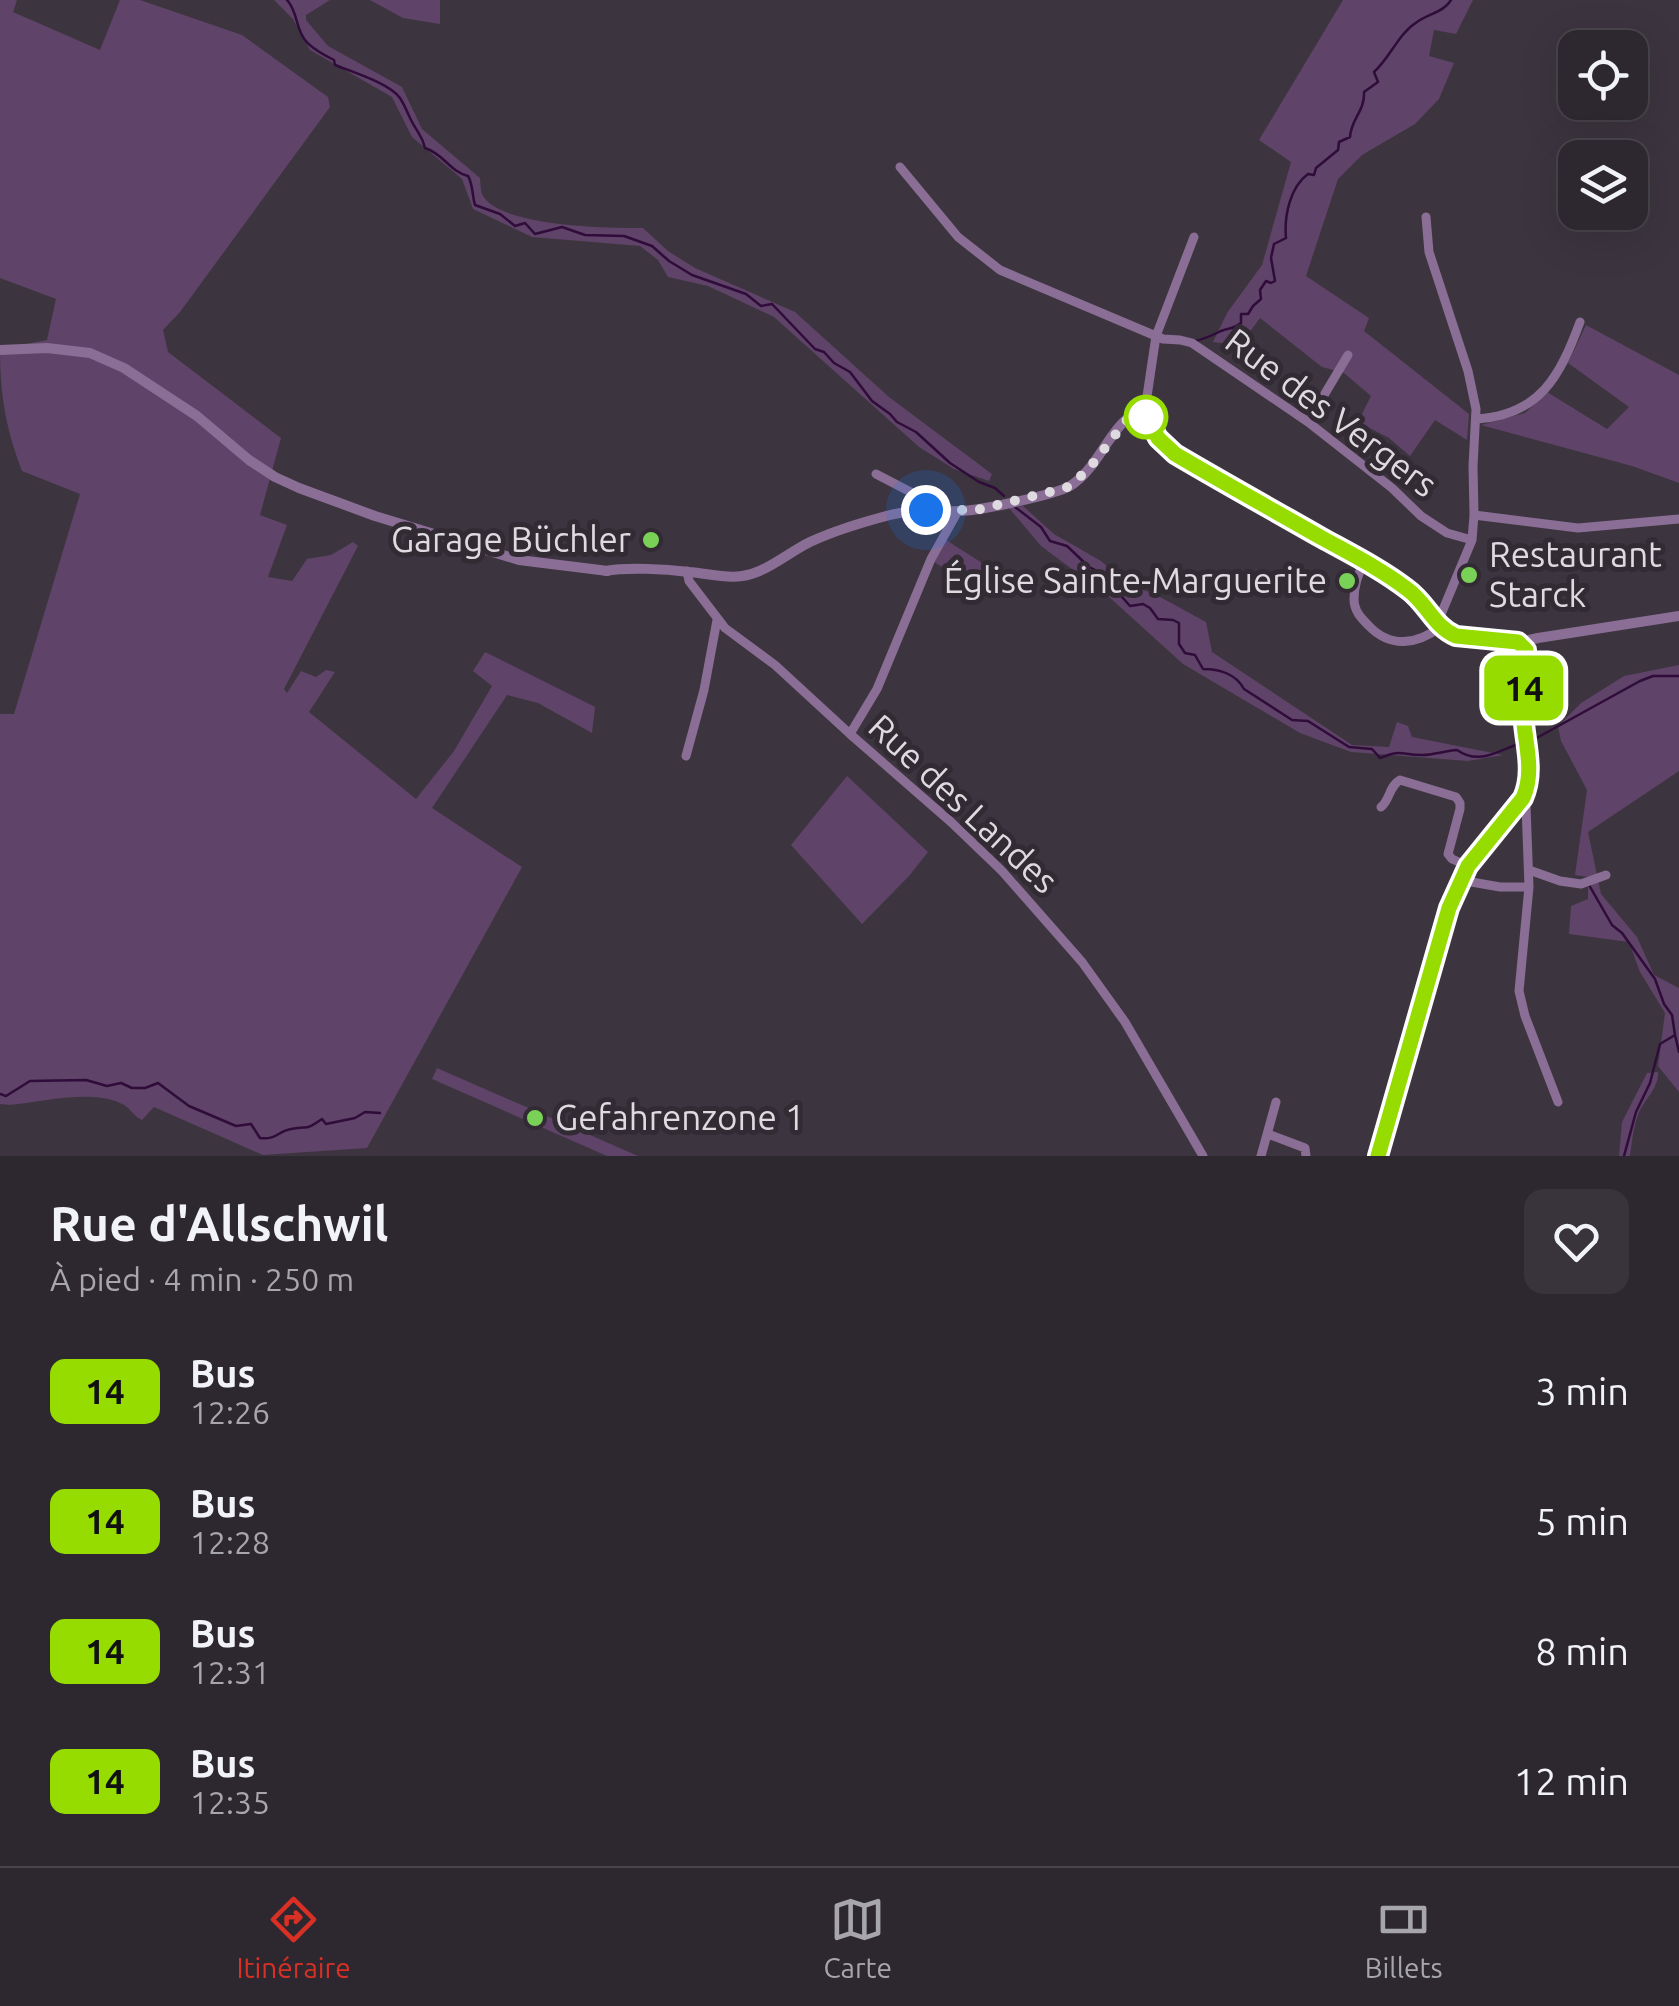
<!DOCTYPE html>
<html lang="fr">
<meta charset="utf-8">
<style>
body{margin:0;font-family:Ubuntu,sans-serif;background:#39343b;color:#f1f3f6;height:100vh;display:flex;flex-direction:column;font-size:38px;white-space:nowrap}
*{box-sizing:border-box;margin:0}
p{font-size:32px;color:#a7a6aa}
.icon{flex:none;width:55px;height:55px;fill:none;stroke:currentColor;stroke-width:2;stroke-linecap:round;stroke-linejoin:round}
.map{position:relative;height:1156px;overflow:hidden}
.drawer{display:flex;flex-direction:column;background:#2d282f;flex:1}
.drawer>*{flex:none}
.badge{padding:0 20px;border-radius:15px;font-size:35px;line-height:65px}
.controls{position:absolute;left:1558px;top:30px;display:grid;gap:20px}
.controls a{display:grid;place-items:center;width:90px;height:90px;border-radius:20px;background:#2d282f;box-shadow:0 10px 40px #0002,0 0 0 2px #48444b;font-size:50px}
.you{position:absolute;width:50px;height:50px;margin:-25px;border:8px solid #fff;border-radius:50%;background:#1a73e8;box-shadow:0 0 0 15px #1a73e833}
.map>.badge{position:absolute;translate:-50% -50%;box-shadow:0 0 0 5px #fff}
.round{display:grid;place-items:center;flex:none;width:105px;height:105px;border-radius:20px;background:#39343b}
.overview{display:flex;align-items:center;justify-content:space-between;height:170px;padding:0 50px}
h1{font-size:48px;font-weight:700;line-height:75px}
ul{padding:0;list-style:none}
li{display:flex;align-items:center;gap:30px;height:130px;padding:0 50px}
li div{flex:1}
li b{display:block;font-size:38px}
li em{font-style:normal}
li .badge{min-width:110px;font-weight:700;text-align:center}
.tab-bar{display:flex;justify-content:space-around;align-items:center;height:140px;border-top:2px solid #48444b;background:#2d282f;font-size:28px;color:#a7a6aa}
.tab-bar a{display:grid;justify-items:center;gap:5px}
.tab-bar .active{color:#d93025}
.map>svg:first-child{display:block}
.green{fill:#5f4368}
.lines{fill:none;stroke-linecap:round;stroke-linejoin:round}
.stream{stroke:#300c3a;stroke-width:2.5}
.minor{stroke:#8b6e95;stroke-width:9}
.tertiary{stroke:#8b6e95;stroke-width:10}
.line-casing{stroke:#fff;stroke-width:22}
.line{stroke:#96dc00;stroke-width:15}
.walk{stroke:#dedae0;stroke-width:10;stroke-dasharray:0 18}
.stop-dot{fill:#fff;stroke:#96dc00;stroke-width:5}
.poi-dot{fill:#7ad157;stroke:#322b34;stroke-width:4}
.labels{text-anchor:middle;stroke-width:10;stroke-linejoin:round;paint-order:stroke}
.street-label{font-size:35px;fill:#dedae0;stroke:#322b34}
.poi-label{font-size:35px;fill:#dedae0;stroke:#322b34;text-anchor:end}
</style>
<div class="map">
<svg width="1679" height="1156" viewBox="0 0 1679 1156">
<rect width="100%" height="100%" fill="#3c353f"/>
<!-- green -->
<path class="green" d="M 0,0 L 17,0 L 13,12 L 100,50 L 120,0 L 140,0 L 242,35 L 328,97 L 330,107 L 180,312 L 163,330 L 168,352 L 281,438 L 260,515 L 287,525 L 268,577 L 292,581 L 307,559 L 331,555 L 353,542 L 358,546 L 284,689 L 287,693 L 301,671 L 316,677 L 326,670 L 335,672 L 309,712 L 416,799 L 454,751 L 492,686 L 473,671 L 485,652 L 595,707 L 592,733 L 538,703 L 507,695 L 432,808 L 522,867 L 367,1148 L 263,1155 L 154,1107 L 142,1120 C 133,1116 131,1109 124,1105 C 95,1088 42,1102 10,1105 L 0,1104 L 0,714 L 14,714 L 80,494 L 22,471 C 6,429 0,395 0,349 L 47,340 L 56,299 L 0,278 Z
M 274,0 L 330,0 L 306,15 L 306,20 L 328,46 L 402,87 L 422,129 L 480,178 C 480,180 481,192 482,194 C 497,227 611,228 643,228 L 668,251 L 695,268 L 795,312 L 889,397 L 992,474 L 989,481 L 954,469 L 919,447 L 774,317 L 708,286 L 668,277 L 658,260 L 640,246 L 532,237 L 473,209 L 462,179 L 412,137 L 392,97 L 310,50 L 293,19 Z
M 370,0 L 440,0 L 440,24 L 403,18 Z
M 1343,0 L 1473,0 L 1456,34 L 1434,30 L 1429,56 L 1454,63 L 1439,99 L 1415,124 L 1362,155 L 1338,179 L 1306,276 L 1369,318 L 1364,331 L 1469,414 L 1467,440 L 1435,420 L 1410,456 L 1389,438 L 1358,422 L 1371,396 L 1344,373 L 1322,367 L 1260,318 L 1240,345 L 1213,342 L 1227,313 L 1262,265 L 1291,162 L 1259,140 Z
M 1586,325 L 1679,375 L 1679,483 L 1632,466 L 1481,425 L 1525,413 L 1547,392 L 1607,429 L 1629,407 L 1568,363 Z
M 1023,506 L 1054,534 L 1101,561 L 1133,588 L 1151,592 L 1206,622 L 1212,652 L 1352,745 L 1389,747 L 1397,722 L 1408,726 L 1412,737 L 1503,755 L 1468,761 L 1351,752 L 1300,733 L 1183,664 L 1108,596 L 1041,546 L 1009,508 Z
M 946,540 L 1001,575 L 989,595 L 934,562 Z
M 1679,665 L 1679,771 L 1588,832 L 1601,894 L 1637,937 L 1654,975 L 1679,988 L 1679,1092 L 1658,1066 L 1665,1013 L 1640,972 L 1629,942 L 1569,934 L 1571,906 L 1588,899 L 1588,877 L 1575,875 L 1587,790 L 1561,741 L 1558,726 L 1581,703 L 1624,676 Z
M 847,776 L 928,852 L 909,876 L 862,924 L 791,845 Z
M 437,1068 L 638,1156 L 607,1156 L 432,1079 Z
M 1658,1072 C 1659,1089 1644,1099 1638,1115 C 1633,1129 1632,1142 1630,1156 L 1619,1156 L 1622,1122 L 1647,1073 Z"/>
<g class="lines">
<!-- stream -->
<path class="stream" d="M 287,0 C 298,12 295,27 305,40 C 311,48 324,55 334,60 L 335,65 C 352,72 389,83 400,98 C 406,107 409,118 415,127 C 420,136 423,138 425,148 C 444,154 449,171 468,176 C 473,184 472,195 475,205 L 500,214 L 515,226 L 525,223 L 535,234 L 562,227 L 585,235 L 624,236 L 652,246 L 669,261 L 692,275 L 746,294 L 761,306 L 772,304 L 815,349 L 824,352 L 834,363 L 850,372 L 872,401 L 890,414 L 897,422 L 916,432 L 950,463 L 979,482 L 995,488 L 1004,496
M 1195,341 C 1205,339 1213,335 1221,331 C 1230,327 1233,330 1241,323 L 1241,314 L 1248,314 L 1253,306 L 1261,299 L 1260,290 L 1266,281 L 1271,283 L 1275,281 L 1271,258 L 1274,244 L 1286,238 C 1284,216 1290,187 1308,174 L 1314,175 L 1316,168 L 1338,150 L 1339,142 L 1350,137 C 1351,119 1365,111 1364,92 L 1378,82 L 1374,72 C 1390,58 1398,34 1417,22 C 1429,13 1443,13 1451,0
M 1015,507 L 1041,527 L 1050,541 L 1067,546 L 1089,567 L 1101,573 L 1130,606 L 1143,604 L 1150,608 L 1158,619 L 1173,620 L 1179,623 L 1179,644 L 1185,653 L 1195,655 L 1203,669 C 1219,669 1236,674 1244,689 L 1292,720 L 1308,721 L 1349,747 L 1372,749 L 1380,758 C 1402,749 1401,755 1422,755 C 1433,755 1445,751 1457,750 C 1480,766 1499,750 1521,743
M 1533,740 L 1640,681 L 1653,676 L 1679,676
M 1589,885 L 1612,925 L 1622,933 L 1655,979 L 1664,1004 L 1672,1015 L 1675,1035 L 1660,1044 L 1650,1083 L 1636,1112 L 1624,1156
M 1675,1035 L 1679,1052
M 0,1094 L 6,1096 L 30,1081 L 86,1080 L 107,1086 L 121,1083 L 132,1088 L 145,1088 L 158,1083 L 189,1106 L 236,1126 L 251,1124 L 260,1138 C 277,1140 278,1131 291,1129 C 310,1125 303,1132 322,1119 L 326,1124 L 355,1118 L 365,1112 L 380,1113"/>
<!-- minor -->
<path class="minor" d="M 900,167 L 958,237 L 1000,270 L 1163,339 L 1180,340 L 1192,343 L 1308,422 L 1392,488 L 1421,516 L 1447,533 L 1472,540
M 1426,217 L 1429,252 L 1468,371 L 1476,409 L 1473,466 L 1474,515 L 1472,540 L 1442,612 L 1434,618
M 1142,414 L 1146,403 L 1156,336 L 1194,237
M 1477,419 C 1540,415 1560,376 1580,322
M 1308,422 L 1348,355
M 876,474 L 926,500 L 941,511
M 1474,515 L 1578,528 L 1679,519
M 1364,562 C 1359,572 1354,587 1354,599 C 1354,611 1361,618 1369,626 C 1390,648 1417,645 1440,627
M 687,571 L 689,581 L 725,628 L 775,665 L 850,734 L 951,822 L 1002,871 L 1082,962 L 1125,1022 L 1203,1156
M 850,734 L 877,689 L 931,559 L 958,511
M 686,756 L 704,690 L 717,620
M 1523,798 L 1526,806 L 1529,887 L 1519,991 L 1525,1016 L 1558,1102
M 1381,807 C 1390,800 1389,786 1400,780 L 1456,797 L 1460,803 L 1460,809 L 1448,854 L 1452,859 L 1468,866
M 1529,870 L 1560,881 L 1581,884 L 1606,875
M 1460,880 L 1500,887 L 1529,887
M 1268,1134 L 1305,1148 L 1306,1156
M 1261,1156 L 1276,1102"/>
<!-- tertiary -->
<path class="tertiary" d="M 0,350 L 47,348 L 90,353 L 124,368 L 197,416 L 249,460 L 275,477 L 299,488 L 375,516 L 519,560 L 608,571
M 605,571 C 628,567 665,569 689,572 C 706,573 725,579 742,576 C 766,573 789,552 810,542 C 836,530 863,522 890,515 C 913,509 935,512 958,511 C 979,511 1054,495 1070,486 C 1099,468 1108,429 1136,412 L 1148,419 L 1158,439 L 1175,455 C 1223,483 1273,510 1322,538 C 1351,554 1381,569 1407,589 C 1427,604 1434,627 1456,636 L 1515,641 L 1523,645
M 1523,645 L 1529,640 L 1538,638 L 1679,616
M 1378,1156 L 1449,909 L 1468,866 L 1523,798 L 1529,785 L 1530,770 L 1524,718 L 1526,656 L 1523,645"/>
</g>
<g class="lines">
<!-- line casing -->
<g class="line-casing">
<path id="line" d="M 1142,414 L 1148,419 L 1158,438 L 1175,454 C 1224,483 1273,510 1322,538 C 1351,554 1381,569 1407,589 C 1427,603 1434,627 1456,636 L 1518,642 L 1526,650 C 1527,669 1523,689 1523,708 C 1523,739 1536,769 1523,798 L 1468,866 L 1449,908 L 1378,1156"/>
</g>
<!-- line -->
<use href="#line" class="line"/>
<!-- walk -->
<path class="walk" d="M 926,510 L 977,510 L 1066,488 L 1087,471 L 1130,416 L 1136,412 L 1148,419 L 1146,417"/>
</g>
<!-- markers -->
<circle class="stop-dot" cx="1146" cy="417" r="20"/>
<g class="poi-dot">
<circle cx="651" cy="540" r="10"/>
<circle cx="1469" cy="575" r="10"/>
<circle cx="1347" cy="581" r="10"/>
<circle cx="535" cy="1118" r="10"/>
</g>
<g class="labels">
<!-- street labels -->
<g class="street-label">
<text transform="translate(1331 413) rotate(37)" y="12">Rue des Vergers</text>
<text transform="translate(963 804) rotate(43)" y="12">Rue des Landes</text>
</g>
<!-- poi labels -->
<g class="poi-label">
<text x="631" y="552">Garage Büchler</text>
<text x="1489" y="567" text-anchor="start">Restaurant<tspan x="1489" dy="40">Starck</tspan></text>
<text x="1327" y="593">Église Sainte-Marguerite</text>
<text x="555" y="1130" text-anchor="start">Gefahrenzone 1</text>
</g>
</g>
</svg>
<div class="controls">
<a><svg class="icon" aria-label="locate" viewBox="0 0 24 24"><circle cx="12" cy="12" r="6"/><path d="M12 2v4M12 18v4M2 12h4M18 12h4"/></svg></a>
<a><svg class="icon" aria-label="layers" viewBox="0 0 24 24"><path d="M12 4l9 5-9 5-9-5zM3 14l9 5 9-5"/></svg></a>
</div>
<div class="you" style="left:926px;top:510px"></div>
<b class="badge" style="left:1524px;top:688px;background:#96dc00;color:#111">14</b>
</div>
<section class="drawer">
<div class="overview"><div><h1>Rue d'Allschwil</h1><p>À pied · 4 min · 250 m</p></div><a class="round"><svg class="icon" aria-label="heart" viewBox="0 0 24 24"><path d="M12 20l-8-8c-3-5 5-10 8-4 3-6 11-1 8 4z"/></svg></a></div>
<ul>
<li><span class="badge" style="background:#96dc00;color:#111">14</span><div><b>Bus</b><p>12:26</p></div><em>3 min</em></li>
<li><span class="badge" style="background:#96dc00;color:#111">14</span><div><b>Bus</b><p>12:28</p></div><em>5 min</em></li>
<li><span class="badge" style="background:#96dc00;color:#111">14</span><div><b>Bus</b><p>12:31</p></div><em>8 min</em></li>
<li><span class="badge" style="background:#96dc00;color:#111">14</span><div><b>Bus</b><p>12:35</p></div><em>12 min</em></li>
</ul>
</section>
<nav class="tab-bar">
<a class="active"><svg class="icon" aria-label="directions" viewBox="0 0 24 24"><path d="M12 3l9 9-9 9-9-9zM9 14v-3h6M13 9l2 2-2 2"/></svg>Itinéraire</a>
<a><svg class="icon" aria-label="map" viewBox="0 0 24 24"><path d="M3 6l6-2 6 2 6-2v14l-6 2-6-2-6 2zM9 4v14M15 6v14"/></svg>Carte</a>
<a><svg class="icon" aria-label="tickets" viewBox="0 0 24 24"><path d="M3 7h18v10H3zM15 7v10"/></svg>Billets</a>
</nav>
